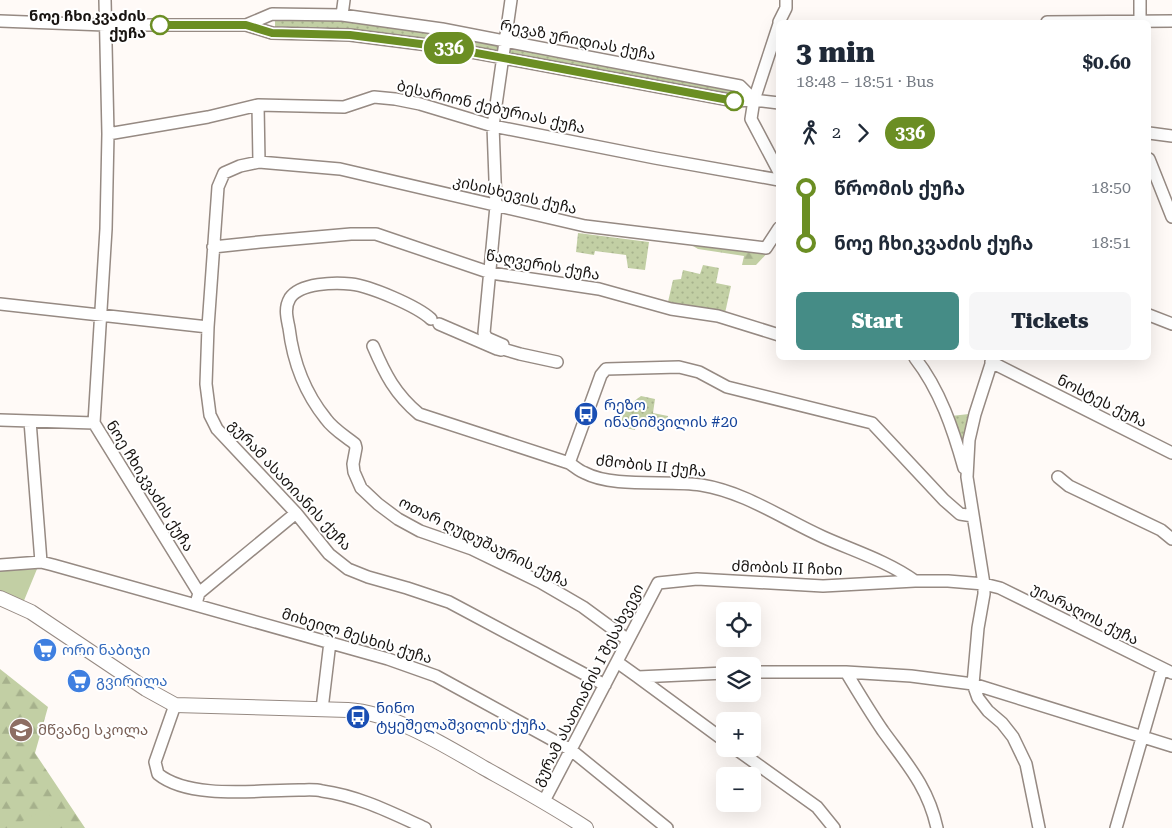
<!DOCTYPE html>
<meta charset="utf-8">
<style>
body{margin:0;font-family:"Roboto Serif","Noto Sans Georgian",serif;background:#f6f6f7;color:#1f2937;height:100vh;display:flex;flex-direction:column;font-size:19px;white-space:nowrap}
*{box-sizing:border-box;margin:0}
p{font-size:16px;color:#747a83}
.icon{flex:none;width:28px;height:28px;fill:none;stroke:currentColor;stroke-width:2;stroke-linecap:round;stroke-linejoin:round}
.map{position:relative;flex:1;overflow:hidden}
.sheet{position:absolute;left:776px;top:20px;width:375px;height:340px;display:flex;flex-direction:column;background:#fff;border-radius:8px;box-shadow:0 5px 20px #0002}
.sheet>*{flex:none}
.badge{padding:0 10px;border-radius:16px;font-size:18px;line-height:32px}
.buttons{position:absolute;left:716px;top:602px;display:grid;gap:10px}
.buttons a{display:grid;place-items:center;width:45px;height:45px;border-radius:8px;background:#fff;box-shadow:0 5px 20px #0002;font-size:25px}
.map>.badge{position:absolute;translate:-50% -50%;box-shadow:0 0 0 2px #fff}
.legs{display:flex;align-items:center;gap:8px;height:55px;padding:0 20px;font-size:16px}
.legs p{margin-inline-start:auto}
.headline{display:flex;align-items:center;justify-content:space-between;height:85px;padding:0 20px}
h1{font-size:28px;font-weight:800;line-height:38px}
.cta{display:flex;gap:10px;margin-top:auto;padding:10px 20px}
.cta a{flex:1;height:58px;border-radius:8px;background:#458c86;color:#fff;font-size:20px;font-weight:800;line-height:58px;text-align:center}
.cta a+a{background:#f6f6f7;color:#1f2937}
ul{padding:0 20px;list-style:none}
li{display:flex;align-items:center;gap:18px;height:55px;font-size:19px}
li i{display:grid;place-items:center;width:8px;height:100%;margin:0 6px;background:currentColor}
li i::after{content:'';width:12px;height:12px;margin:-6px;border:4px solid;border-radius:50%;background:#fff}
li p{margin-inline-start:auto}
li:first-child i{background:linear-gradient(#0000 50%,currentColor 0)}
li:last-child i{background:linear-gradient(currentColor 50%,#0000 0)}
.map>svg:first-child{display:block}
.grass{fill:url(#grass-dots)}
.forest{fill:url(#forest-firs)}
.park{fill:#c2cfa4}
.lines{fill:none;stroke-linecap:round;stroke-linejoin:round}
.minor-casing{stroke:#968a83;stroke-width:14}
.major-casing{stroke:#968a83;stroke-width:16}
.minor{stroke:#fff;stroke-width:11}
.major{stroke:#fff;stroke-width:14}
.line-1-casing{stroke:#fff;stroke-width:11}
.line-1{stroke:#6b8e23;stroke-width:8}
.stop-1-dot{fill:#fff;stroke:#6b8e23;stroke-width:2.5}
.labels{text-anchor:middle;stroke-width:4;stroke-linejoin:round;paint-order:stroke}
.stop-label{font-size:15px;font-weight:bold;fill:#181411;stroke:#fff;text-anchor:end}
.street-label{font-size:15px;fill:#181411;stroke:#fff}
.transit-label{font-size:15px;fill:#164399;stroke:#fff;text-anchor:start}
.shop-label{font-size:15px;fill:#366cbe;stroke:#fff;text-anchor:start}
.education-label{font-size:15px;fill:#785e54;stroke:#fff;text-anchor:start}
</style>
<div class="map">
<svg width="1172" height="828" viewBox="0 0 1172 828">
<defs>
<pattern id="grass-dots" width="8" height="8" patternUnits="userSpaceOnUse" patternTransform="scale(1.25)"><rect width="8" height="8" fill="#c2cfa4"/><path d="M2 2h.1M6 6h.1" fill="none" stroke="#a6b18c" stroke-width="1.8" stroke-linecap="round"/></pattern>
<pattern id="forest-firs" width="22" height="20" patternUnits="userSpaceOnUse" patternTransform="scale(1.25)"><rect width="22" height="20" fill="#c2cfa4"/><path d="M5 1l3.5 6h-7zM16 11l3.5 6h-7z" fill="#a6b18c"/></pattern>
</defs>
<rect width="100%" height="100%" fill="#fffaf7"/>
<!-- grass -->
<path class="grass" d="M 275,17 L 350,20 L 501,44 L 499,53 L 275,29 Z
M 508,45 L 735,89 L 734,98 L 507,54 Z
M 578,233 L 649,242 L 645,270 L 628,268 L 626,255 L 595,251 L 594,255 L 576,252 Z
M 703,265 L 719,268 L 716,283 L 731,286 L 725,313 L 668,302 L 673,280 L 681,279 L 683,270 L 700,274 Z
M 641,396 L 655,399 L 653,413 L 668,416 L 665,431 L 636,425 L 635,430 L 620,427 C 624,409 626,407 641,396 Z
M 969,414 L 965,432 L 963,456 L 951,416 Z"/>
<!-- forest -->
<path class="forest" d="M 688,243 L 762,251 L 774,246 L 756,265 L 742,265 L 744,256 L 698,249 Z
M 0,669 L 48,707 L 35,753 L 85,828 L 0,828 Z"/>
<!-- park -->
<path class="park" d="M 37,569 L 23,603 L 0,594 L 0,571 Z
M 46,808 L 57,828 L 24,828 L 21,822 Z"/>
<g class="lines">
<!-- minor casing -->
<g class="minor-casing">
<path id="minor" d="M 105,0 L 108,134 L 106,229 L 94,423 L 199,593
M 342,15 L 344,0
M 0,21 L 105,25 L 246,25 L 272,33 L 350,35 L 444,47 L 735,101 L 754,100 L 779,103
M 779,22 L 786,8 L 786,0
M 1047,22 L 1172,21
M 1140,22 L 1140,0
M 779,24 L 754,100 L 751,119 L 779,172
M 246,25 L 272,14 L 342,15 L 442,29 L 740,86 L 754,100
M 258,105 L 259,162
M 1149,133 L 1172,136
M 108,134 L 208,117 L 258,105 L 344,107 L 374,97 L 395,99 L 420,104 L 493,126 L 655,158 L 779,180
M 1149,159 L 1172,217
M 213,247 L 260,242 L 351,234 L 376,234 L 491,273 L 599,289 L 671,309 L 718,316 L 779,335
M 0,304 L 208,327
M 1149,315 L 1172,324
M 431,319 C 417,306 370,286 351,284 C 335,282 300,283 290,298 C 284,308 287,318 289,328 C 293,361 305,393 326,419 C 333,429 345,436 355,444 L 356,448 L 353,464 L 354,472 L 361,488 L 378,504 L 398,519 L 420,531 L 472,549 L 540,582 L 583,607 L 628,640
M 439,324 L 497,349 L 501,350 L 503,349 L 503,345 L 487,338 L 484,333 L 496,206 L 493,126 L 511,0
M 373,346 C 385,374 395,394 419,414 L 569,463 C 574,466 579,471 585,473 C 613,488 668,480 701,485 C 745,492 783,519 823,537 C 854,551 887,561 915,581
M 503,349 L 520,354 L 557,362
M 915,358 C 940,390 953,429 964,468
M 993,358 L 975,414 L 969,440 L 967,477 L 984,584 L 984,594 L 978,628 L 973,684 L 978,698 L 988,711 L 1002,723 L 1013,737 L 1026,764 L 1039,828
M 991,362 L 1172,453
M 0,420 L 94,423
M 30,421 L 41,562
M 569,463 L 601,375 L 606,369 L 679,367 L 699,372 L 727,387 L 872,423 L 944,500 L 960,514 L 973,516
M 1058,477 L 1069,486 L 1161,530 L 1172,539
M 0,565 L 41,562 L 53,565 L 388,659 L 436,676 L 571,750 L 667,828
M 197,600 L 199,593 L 296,513
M 617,662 L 638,677 L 725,673
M 752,672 L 846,672 L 911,676 L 973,684 L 1172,746
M 846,672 C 858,692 870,712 883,731 C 907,764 928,787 937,828
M 638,677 L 725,741
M 605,685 L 449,602 L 407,588 L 368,577 L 348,569 L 329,554 L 296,513 L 217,429 L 210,415 L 206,384 L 208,327 L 218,187 L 224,173 L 240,166 L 259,162 L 340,169 L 585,226 L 766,248 L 779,228
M 175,705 L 155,762 L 158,774 C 190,800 259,790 299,790 C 306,790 315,789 322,791 C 359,796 392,813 425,828
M 322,709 L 330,642
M 736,749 L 817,807 L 834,828
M 544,801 L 658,583 L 697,579 L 823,586 L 915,581 L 948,581 L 984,584 L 1000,588 L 1172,673
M 1116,828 L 1162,669"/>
</g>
<!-- major casing -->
<g class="major-casing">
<path id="major" d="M 0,598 L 31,612 L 146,689 L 175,705 L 348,710 C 394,713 444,745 484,768 C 518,787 553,806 586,828"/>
</g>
<!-- minor -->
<use href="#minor" class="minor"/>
<!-- major -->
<use href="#major" class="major"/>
</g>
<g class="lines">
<!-- line-1 casing -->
<g class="line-1-casing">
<path id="line-1" d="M 160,25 L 246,25 L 272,33 L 350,35 L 444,47 L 734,101"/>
</g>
<!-- line-1 -->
<use href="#line-1" class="line-1"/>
</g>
<!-- icons -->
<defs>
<g id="bus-disc" transform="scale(1.25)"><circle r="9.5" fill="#1a4fb4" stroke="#fff"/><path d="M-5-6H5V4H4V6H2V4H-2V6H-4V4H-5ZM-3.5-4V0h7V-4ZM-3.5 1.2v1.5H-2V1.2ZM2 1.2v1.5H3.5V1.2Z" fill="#fff"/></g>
<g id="supermarket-disc" transform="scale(1.25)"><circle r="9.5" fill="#3f7fe0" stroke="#fff"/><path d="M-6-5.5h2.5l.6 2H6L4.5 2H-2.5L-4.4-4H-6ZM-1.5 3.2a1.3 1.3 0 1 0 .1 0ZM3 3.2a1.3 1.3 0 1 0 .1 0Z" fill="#fff"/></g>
<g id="school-disc" transform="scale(1.25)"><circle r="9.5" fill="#8d6e63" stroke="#fff"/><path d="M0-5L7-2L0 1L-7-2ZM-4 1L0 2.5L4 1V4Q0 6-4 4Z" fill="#fff"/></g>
</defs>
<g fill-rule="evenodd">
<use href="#bus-disc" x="586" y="414"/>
<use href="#supermarket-disc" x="45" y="650"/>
<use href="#supermarket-disc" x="79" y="681"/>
<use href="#bus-disc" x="358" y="717"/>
<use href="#school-disc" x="21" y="730"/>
</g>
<!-- markers -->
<g class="stop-1-dot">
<circle cx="160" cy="25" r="9"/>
<circle cx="734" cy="101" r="9"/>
</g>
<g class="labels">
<!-- stop labels -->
<g class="stop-label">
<text x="146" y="21">ნოე ჩხიკვაძის<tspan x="146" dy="17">ქუჩა</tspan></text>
</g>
<!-- street labels -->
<g class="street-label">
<text transform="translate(578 40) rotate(11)" y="5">რევაზ ურიდიას ქუჩა</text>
<text transform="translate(491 107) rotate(13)" y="5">ბესარიონ ქებურიას ქუჩა</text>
<text transform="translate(515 195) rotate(13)" y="5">კისისხევის ქუჩა</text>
<text transform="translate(543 265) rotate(10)" y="5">წაღვერის ქუჩა</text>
<text transform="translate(1102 401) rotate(27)" y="5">ნოსტეს ქუჩა</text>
<text transform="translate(651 466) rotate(6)" y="5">ძმობის II ქუჩა</text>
<text transform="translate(290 485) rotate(47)" y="5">გურამ ასათიანის ქუჩა</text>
<text transform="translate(150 486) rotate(58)" y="5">ნოე ჩხიკვაძის ქუჩა</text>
<text transform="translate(484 542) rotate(26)" y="5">ოთარ ღუდუშაურის ქუჩა</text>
<text transform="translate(787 568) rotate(2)" y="5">ძმობის II ჩიხი</text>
<text transform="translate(1085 614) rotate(27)" y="5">უიარაღოს ქუჩა</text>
<text transform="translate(357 636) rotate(17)" y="5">მიხეილ მესხის ქუჩა</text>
<text transform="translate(588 685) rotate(-63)" y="5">გურამ ასათიანის I შესახვევი</text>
</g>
<!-- transit labels -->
<g class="transit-label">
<text x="604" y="410">რეზო<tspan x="604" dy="17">ინანიშვილის #20</tspan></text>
<text x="376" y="713">ნინო<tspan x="376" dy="17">ტყეშელაშვილის ქუჩა</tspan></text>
</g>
<!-- shop labels -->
<g class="shop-label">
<text x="62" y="655">ორი ნაბიჯი</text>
<text x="96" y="686">გვირილა</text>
</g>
<!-- education labels -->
<g class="education-label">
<text x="38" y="735">მწვანე სკოლა</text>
</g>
</g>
</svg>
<div class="buttons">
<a><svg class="icon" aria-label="locate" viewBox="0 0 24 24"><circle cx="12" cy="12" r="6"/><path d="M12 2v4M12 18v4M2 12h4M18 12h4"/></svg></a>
<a><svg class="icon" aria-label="layers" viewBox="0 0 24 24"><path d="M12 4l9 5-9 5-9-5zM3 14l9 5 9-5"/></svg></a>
<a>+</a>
<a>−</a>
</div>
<b class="badge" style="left:449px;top:48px;background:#6b8e23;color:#fff">336</b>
<section class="sheet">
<div class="headline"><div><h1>3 min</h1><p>18:48 – 18:51 · Bus</p></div><b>$0.60</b></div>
<div class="legs"><svg class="icon" aria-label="walk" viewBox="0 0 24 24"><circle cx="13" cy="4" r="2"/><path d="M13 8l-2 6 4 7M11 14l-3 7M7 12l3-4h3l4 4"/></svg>2<svg class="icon" aria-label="forward" viewBox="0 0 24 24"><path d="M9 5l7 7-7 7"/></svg><b class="badge" style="background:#6b8e23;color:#fff">336</b></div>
<ul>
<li><i style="color:#6b8e23"></i><b>წრომის ქუჩა</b><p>18:50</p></li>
<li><i style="color:#6b8e23"></i><b>ნოე ჩხიკვაძის ქუჩა</b><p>18:51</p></li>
</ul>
<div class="cta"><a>Start</a><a>Tickets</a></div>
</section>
</div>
